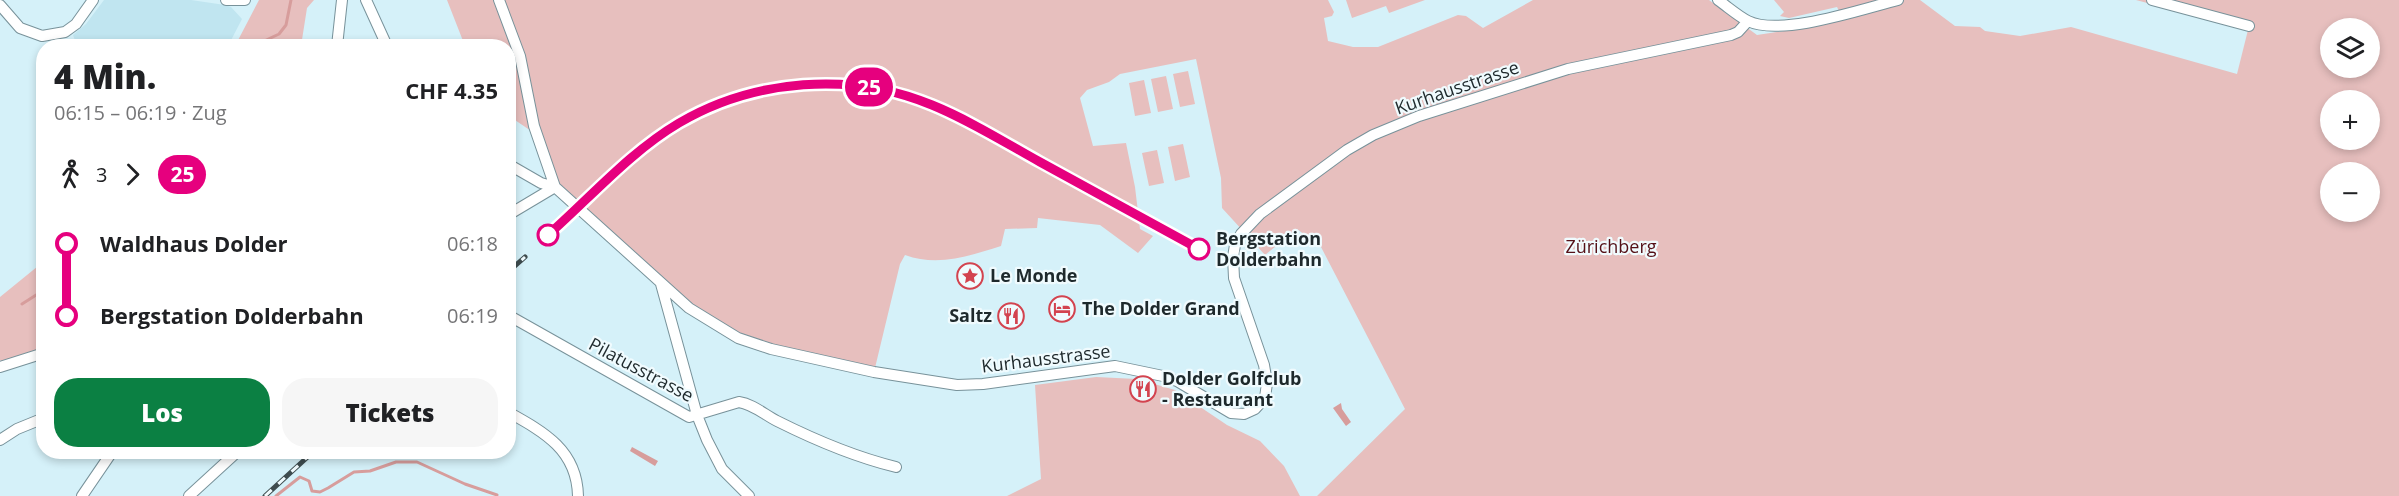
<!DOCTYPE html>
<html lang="de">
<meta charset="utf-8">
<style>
body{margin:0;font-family:"Open Sans",sans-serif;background:#f6f6f6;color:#202124;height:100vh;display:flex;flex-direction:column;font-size:22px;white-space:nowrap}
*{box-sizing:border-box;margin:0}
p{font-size:20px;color:#757577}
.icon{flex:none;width:33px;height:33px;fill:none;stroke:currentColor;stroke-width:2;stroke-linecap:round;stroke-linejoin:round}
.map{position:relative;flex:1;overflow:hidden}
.side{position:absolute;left:36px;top:39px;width:480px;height:420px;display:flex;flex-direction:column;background:#fff;border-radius:24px;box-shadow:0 3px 9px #0003}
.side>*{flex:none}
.badge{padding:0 12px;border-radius:20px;font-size:21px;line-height:39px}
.tools{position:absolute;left:2320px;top:18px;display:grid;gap:12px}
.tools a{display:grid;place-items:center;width:60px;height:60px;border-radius:50%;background:#fff;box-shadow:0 3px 9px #0003;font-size:30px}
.map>.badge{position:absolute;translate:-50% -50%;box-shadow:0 0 0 3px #fff}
.legs{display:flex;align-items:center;gap:9px;height:66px;padding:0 18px;font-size:20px}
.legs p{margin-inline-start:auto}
.summary{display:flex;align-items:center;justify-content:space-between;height:102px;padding:0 18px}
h1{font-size:33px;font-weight:800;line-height:45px}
.button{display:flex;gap:12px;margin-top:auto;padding:12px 18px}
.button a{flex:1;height:69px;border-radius:24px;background:#0b8043;color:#fff;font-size:24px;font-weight:800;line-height:69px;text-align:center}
.button a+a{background:#f6f6f6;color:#202124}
ul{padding:0 18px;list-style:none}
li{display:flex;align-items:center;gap:21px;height:72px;font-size:22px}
li i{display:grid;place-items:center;width:9px;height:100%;margin:0 8px;background:currentColor}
li i::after{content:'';width:15px;height:15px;margin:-8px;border:4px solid;border-radius:50%;background:#fff}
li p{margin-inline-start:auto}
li:first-child i{background:linear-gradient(#0000 50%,currentColor 0)}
li:last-child i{background:linear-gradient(currentColor 50%,#0000 0)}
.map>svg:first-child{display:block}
.built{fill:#c0e5f0}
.green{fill:#e7bfbe;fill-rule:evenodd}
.water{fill:#d79d9c}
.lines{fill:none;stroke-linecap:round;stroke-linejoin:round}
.stream{stroke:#d79d9c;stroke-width:3}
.street-casing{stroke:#78929a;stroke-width:12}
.street{stroke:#fff;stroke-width:10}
.rail-casing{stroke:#3e4c4f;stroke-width:5}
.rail{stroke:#f0fbfe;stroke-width:3;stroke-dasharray:9;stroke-linecap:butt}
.line-1-casing{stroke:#fff;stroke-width:14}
.line-1{stroke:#e6007e;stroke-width:9}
.stop-1-dot{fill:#fff;stroke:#e6007e;stroke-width:3}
.labels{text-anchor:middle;stroke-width:4.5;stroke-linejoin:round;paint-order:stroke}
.street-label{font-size:18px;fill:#1e292c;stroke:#f0fbfe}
.stop-label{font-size:18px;font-weight:bold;fill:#1e292c;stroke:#f0fbfe;text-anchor:start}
.park-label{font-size:18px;fill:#551017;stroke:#f0fbfe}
.poi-label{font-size:18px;font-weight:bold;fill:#1e292c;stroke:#f0fbfe;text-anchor:start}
</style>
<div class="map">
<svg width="2399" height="496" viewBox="0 0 2399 496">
<rect width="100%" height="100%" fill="#d5f1f9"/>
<!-- built -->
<path class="built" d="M 104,0 L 191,0 L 225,5 L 231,7 L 242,19 L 228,46 L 77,46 L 73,35 L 86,24 Z"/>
<!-- green -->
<path class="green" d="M 259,0 L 314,0 L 307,8 L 301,46 L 235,46 Z
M 447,0 L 1328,0 L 1334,12 L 1332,16 L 1324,18 L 1328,41 L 1353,47 L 1378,47 L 1458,15 L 1466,16 L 1483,28 L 1533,0 L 1709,0 L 1757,35 L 1791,30 L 1842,17 L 1837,7 L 1789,18 L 1780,16 L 1784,12 L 1774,0 L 1920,0 L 1955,26 L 1980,27 L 1985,31 L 2020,36 L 2071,27 L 2237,74 L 2248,30 L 2136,0 L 2399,0 L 2399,496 L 1317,496 L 1405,409 L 1321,247 L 1297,229 L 1265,255 L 1222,208 L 1221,178 L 1196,59 L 1120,74 L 1109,82 L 1087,90 L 1080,98 L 1093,146 L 1126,143 L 1135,187 L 1140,229 L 1153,236 L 1138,253 L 1100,225 L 1038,218 L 1037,228 L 1005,229 L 1001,246 C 969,256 938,267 905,255 L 900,264 L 874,372 L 738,338 L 661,283 L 558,186 L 540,137 L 509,116 L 508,46 L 465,46 ZM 2331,28 L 2370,28 L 2370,68 L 2331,68 ZM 2331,100 L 2370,100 L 2370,140 L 2331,140 ZM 2331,172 L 2370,172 L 2370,212 L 2331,212 Z
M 1346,0 L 1425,0 L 1389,13 L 1386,6 L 1352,18 Z
M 1188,71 L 1195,104 L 1180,107 L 1173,74 Z
M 1166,76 L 1173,109 L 1158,112 L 1151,79 Z
M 1144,80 L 1151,113 L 1135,116 L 1129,83 Z
M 1183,144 L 1190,177 L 1175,181 L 1168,147 Z
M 1157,150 L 1164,183 L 1149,186 L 1142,153 Z
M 43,262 L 43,327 L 39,332 L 43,338 L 43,349 L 3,363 L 0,360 L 0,297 Z
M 1096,377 L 1137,379 L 1175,390 L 1227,425 L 1260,441 L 1284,466 L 1300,496 L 1007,496 L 1041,479 L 1035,385 Z"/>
<!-- water -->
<path class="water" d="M 1341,403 L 1342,409 L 1351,422 L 1346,426 L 1333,408 Z
M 632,447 L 658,461 L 655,466 L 630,451 Z"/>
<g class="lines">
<!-- stream -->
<path class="stream" d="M 254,46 L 279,34 L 286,25 L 291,0
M 22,304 L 44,290
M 276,496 L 300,477 L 309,481 L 312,491 L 320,492 L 328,488 L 354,472 L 370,471 L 396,462 L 417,462 L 465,484 L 497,495"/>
<!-- street casing -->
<g class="street-casing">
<path id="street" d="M 226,0 L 245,0
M 366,0 L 387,46
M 499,0 L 520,56 L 534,126 L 555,187
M 1718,0 C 1728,7 1738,16 1748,21 C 1781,37 1862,9 1898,0
M 2152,0 L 2249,26
M 0,5 L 20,28 L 42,36 L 65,32 L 76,24 L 93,0
M 337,46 L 342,0
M 508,164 L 541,183 L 555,187 L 689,308 L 738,338 L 771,349 L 874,372 L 957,385 L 983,384 L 1115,366 L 1163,376 L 1177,381 L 1231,413 L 1244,414 L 1255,409 L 1265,398 L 1267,383 L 1264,365 L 1234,278 L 1233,257 L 1235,245 L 1241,234 L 1260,214 L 1347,150 L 1373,135 L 1419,116 L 1568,69 L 1731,35 L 1738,32 L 1748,21
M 508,215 L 555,187
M 661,284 L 697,415 L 707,440 L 722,469 L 749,496
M 508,315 L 689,417 L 739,402 C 753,404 765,415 777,421 C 815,440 855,457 896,467
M 0,367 L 44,353
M 508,412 C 544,432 577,450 578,496
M 0,440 L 17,429 L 44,418
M 82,496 L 112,452
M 189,496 L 237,452"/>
</g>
<!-- street -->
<use href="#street" class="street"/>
<!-- rail casing -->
<g class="rail-casing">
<path id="rail" d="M 555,229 C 594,193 632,151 679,123 C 754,79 848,71 929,104 C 964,118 997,138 1030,157 C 1079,183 1128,211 1178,237
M 508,272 L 525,257
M 265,496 L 313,452"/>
</g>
<!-- rail -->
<use href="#rail" class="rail"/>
</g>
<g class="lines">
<!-- line-1 casing -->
<g class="line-1-casing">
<path id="line-1" d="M 548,235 C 591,197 630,152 679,123 C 754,79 851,71 932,105 C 969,120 1004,142 1040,162 C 1093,191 1146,220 1199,249"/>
</g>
<!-- line-1 -->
<use href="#line-1" class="line-1"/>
</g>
<!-- icons -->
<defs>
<g id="sight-ring" transform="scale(1.35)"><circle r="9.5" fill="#f0fbfe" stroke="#d3434f" stroke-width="1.5"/><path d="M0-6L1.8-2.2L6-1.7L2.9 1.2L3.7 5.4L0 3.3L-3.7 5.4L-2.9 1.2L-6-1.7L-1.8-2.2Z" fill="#d3434f"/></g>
<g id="hotel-ring" transform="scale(1.35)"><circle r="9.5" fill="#f0fbfe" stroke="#d3434f" stroke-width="1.5"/><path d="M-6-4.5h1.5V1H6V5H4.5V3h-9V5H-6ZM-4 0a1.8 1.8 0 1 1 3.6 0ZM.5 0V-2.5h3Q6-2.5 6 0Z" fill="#d3434f"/></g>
<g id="restaurant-ring" transform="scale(1.35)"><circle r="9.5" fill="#f0fbfe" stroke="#d3434f" stroke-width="1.5"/><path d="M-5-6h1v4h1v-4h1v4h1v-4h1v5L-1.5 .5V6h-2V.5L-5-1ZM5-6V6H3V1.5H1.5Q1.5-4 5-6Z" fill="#d3434f"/></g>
</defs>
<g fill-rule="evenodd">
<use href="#sight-ring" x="970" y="276"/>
<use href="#hotel-ring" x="1062" y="309"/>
<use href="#restaurant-ring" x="1011" y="316"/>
<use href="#restaurant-ring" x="1143" y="389"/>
</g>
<!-- markers -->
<g class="stop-1-dot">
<circle cx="548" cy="235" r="10"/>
<circle cx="1199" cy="249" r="10"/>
</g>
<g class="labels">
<!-- street labels -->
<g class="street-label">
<text transform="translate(1457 88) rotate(-19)" y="6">Kurhausstrasse</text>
<text transform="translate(1046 359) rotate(-7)" y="6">Kurhausstrasse</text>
<text transform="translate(641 370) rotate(28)" y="6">Pilatusstrasse</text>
</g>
<!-- stop labels -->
<g class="stop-label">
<text x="1216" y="245">Bergstation<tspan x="1216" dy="21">Dolderbahn</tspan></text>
</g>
<!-- park labels -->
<g class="park-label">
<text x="1611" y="253">Zürichberg</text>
</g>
<!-- poi labels -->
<g class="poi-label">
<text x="990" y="282">Le Monde</text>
<text x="1082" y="315">The Dolder Grand</text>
<text x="992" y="322" text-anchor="end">Saltz</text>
<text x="1162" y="385">Dolder Golfclub<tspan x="1162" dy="21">- Restaurant</tspan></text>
</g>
</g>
</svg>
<div class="tools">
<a><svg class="icon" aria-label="layers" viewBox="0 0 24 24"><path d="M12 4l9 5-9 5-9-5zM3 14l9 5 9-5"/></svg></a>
<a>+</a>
<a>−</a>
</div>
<b class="badge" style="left:869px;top:87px;background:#e6007e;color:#fff">25</b>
<section class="side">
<div class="summary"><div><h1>4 Min.</h1><p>06:15 – 06:19 · Zug</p></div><b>CHF 4.35</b></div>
<div class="legs"><svg class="icon" aria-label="walk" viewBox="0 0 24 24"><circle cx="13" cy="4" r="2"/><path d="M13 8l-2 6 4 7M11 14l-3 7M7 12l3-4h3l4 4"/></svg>3<svg class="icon" aria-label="forward" viewBox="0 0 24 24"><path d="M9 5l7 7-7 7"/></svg><b class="badge" style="background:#e6007e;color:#fff">25</b></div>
<ul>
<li><i style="color:#e6007e"></i><b>Waldhaus Dolder</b><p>06:18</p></li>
<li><i style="color:#e6007e"></i><b>Bergstation Dolderbahn</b><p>06:19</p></li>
</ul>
<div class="button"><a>Los</a><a>Tickets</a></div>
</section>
</div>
